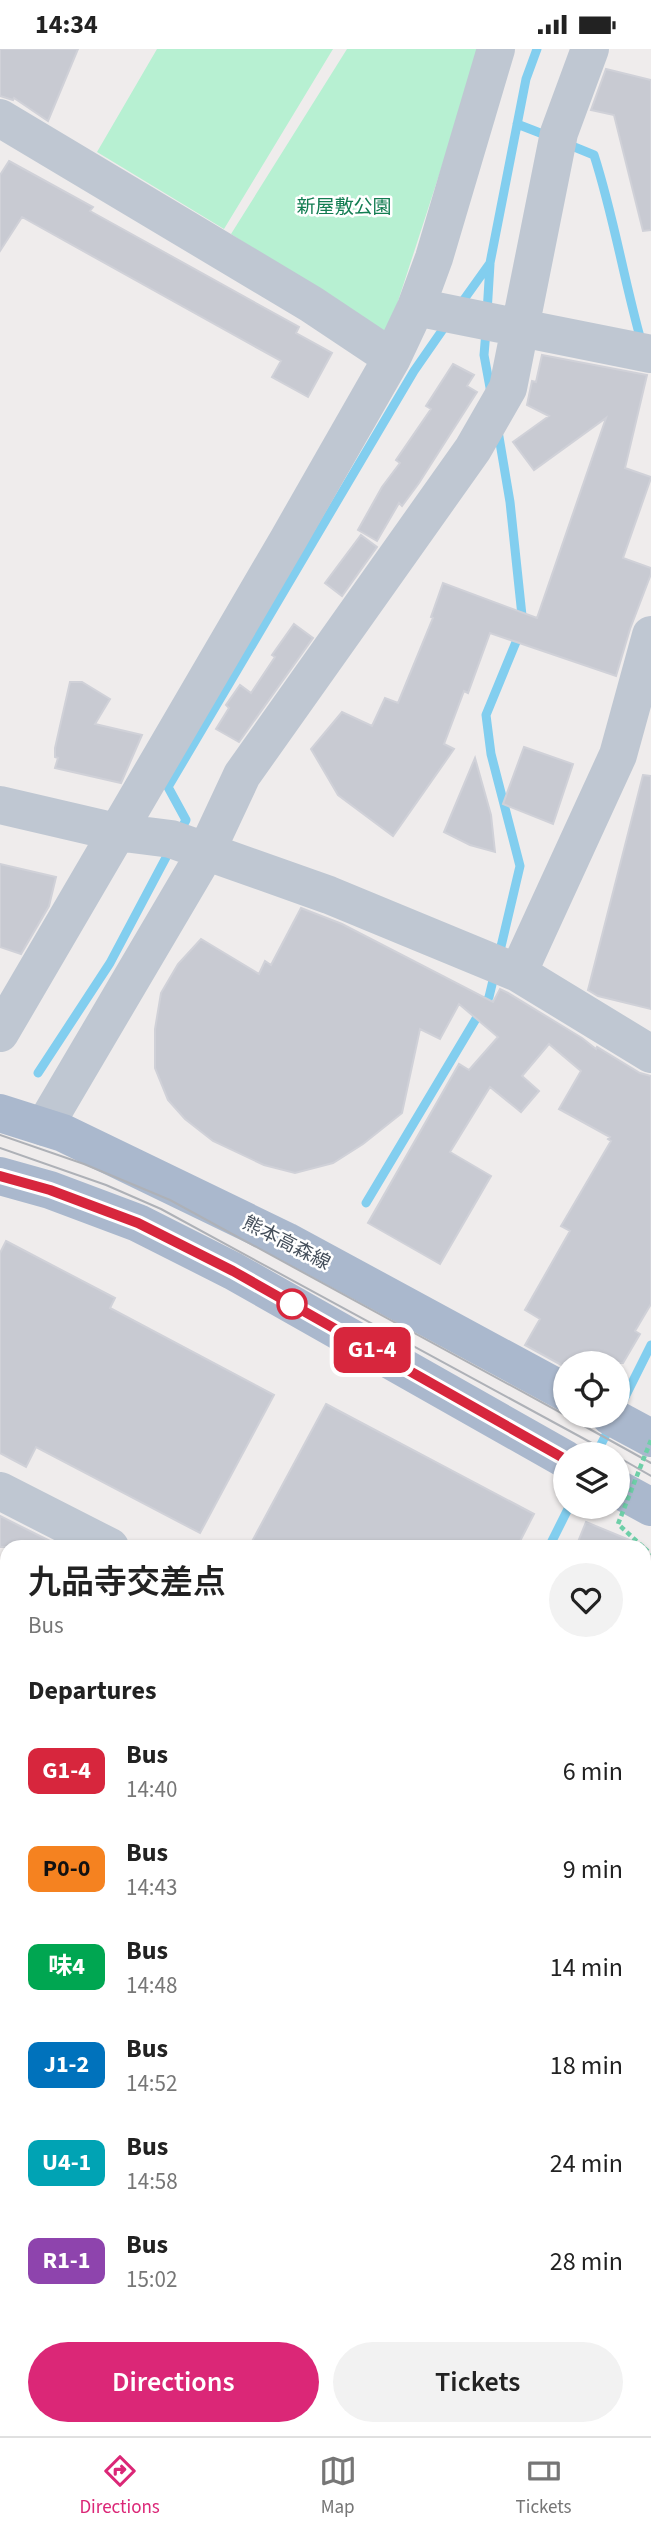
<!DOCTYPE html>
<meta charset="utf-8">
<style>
body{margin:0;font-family:"Source Sans 3","Noto Sans JP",sans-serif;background:#f2f2f2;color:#222;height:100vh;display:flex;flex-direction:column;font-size:26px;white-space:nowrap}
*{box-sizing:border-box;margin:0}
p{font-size:23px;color:#767676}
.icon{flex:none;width:38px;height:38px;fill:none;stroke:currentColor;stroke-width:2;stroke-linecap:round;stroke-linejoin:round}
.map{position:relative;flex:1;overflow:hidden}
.sheet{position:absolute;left:0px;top:1491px;width:651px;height:896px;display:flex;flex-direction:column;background:#fff;border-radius:21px 21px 0 0;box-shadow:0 2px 5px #0004}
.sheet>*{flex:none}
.badge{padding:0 14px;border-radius:10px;font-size:24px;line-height:46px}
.buttons{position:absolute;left:553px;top:1302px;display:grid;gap:14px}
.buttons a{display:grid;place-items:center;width:77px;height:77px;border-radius:50%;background:#fff;box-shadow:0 2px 5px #0004;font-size:35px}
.map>.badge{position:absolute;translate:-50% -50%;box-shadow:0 0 0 4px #fff}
h2{padding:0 28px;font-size:26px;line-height:63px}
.round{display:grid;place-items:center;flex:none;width:74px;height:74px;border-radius:37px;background:#f2f2f2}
.overview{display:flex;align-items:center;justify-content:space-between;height:119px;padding:0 28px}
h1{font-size:33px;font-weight:600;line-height:52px}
.button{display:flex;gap:14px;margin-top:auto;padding:14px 28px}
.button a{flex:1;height:80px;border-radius:42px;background:#db2777;color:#fff;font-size:28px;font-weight:600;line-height:80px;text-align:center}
.button a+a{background:#f2f2f2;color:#222}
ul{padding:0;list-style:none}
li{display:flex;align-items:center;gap:21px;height:98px;padding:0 28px}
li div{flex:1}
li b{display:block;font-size:26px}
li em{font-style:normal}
li .badge{min-width:77px;font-weight:700;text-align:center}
.status{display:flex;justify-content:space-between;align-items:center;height:49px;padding:0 35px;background:#fff;direction:ltr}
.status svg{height:19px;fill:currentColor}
.tab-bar{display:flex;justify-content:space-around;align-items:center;height:98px;border-top:2px solid #e0e0e0;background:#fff;font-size:19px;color:#767676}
.tab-bar a{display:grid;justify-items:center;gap:4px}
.tab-bar .active{color:#db2777}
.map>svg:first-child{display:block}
.education{fill:#e0ddde}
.green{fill:#b7f0d2}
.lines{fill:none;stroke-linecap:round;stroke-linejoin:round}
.stream{stroke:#82ceef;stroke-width:9}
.building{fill:#c8cad2;stroke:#d0d1d8;stroke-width:2}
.path{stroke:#6ecfa8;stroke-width:4.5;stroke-dasharray:5 3.5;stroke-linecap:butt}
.minor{stroke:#bfc7d2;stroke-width:38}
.major{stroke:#aab8cd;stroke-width:38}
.tram{stroke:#aeb1b7;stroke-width:2}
.path-bridge{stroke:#6ecfa8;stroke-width:4.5;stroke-dasharray:5 3.5;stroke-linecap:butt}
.line-casing{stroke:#fff;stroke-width:16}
.line{stroke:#d7263d;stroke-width:10}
.stop-dot{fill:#fff;stroke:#d7263d;stroke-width:3.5}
.labels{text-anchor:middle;stroke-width:5;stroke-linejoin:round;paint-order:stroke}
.park-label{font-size:19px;fill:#137d52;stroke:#fff}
.street-label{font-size:19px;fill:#444e5a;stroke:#fff}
</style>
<div class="status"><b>14:34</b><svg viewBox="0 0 49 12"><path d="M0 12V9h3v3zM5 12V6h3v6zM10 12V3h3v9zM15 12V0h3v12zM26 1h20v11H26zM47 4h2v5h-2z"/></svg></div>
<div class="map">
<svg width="651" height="2387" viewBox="0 0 651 2387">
<rect width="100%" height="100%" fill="#efecec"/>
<!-- education -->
<path class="education" d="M 651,2174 L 651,2387 L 441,2387 L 439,2380 L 644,2380 L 644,2176 Z"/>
<!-- green -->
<path class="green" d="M 157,0 L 333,0 L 224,180 L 97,103 Z
M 347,0 L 480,0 L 387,286 L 231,185 Z"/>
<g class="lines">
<!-- stream -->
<path class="stream" d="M 517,75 L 548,87
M 567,95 L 594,106 C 614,168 624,232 642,295
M 460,256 L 490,214 L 526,30 L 537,0
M 487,264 L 490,215
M 486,282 L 484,306 L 491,344
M 498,382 L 510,453 L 523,576 L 486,666 L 491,705 L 520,817 L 499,906
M 179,784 L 186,771 L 168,738 L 414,322 L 448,273
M 38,1024 L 110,914 L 171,799
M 366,1154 L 489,948 L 495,923
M 619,1360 L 651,1296
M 596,1405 L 610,1378
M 549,1498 L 569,1458
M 0,1872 L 7,1863
M 93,2387 L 97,2380"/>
</g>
<!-- building -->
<path class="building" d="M 0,0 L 78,0 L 48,72 L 14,49 L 13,51 L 0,47 Z
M 606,20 L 651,31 L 651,181 L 643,182 L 614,66 L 591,61 Z
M 9,112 L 93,158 L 90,162 L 299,278 L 296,284 L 332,304 L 308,348 L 272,328 L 281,312 L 22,168 L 0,202 L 0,126 Z
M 542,306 L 647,326 L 625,419 L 651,428 L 651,429 L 623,509 L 651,519 L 651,525 L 630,580 L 616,627 L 490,584 L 468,644 L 464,642 L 444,695 L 454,700 L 393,787 L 338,746 L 311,700 L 342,663 L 372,677 L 385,649 L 398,654 L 433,569 L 431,568 L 443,534 L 537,569 L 606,369 L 534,421 L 513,393 L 549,367 L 527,356 L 532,332 L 536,333 Z
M 453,315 L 474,326 L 467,337 L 477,343 L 419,434 L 402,457 L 399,454 L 377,492 L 358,481 L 382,438 L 400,414 L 396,411 L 431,360 L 426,357 Z
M 361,486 L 377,498 L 342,547 L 325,534 Z
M 294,575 L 313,589 L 239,693 L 216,680 L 229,659 L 226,656 L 240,636 L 251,644 L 275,608 L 272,606 Z
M 70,633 L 82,633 L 110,650 L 95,675 L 142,686 L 121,734 L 55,719 L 58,709 L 55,708 L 55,699 Z
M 524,698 L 573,715 L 553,775 L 503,755 Z
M 475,709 L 491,766 L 495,803 L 470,796 L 444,783 Z
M 643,726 L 651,727 L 651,960 L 598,947 L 588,941 Z
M 0,815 L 56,828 L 49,857 L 21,905 L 0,898 Z
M 301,859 L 342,875 L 493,953 L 500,940 L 508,944 L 582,989 L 596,1000 L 597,998 L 640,1024 L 651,1027 L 651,1255 L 635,1282 L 640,1285 L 623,1314 L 565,1314 L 565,1318 L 525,1296 L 540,1270 L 525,1261 L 570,1182 L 561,1177 L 611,1092 L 608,1090 L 610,1088 L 559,1060 L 581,1022 L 549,995 L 522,1027 L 539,1042 L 521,1063 L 490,1038 L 450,1103 L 491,1127 L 440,1215 L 368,1174 L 459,1015 L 469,1021 L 498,988 L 459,955 L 440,990 L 420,980 L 402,1064 L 363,1095 L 333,1114 L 295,1124 L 264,1116 L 213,1092 L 185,1070 L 168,1051 L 155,1019 L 155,980 L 161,944 L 178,915 L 201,890 L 259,925 L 265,912 L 271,916 Z
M 6,1192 L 115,1249 L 110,1259 L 274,1346 L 200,1484 L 36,1398 L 26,1418 L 0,1404 L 0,1204 Z
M 326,1355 L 534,1465 L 517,1498 L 249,1498 Z
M 0,1467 L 62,1498 L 0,1498 Z
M 586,1473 L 644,1497 L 644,1498 L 576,1498 Z"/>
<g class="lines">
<!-- path -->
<path class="path" d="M 644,1499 L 651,1505"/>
<!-- minor -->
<path class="minor" d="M 0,69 L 311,255 L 392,309
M 416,258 L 651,305
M 0,756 L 116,783 L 171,790 L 329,846 L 518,924 L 651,1005
M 518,924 L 618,706 L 651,586
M 0,984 L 288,491 L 392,309 L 416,258 L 434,209 L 496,0
M 44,1078 L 206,803 L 242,726 L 473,400 L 508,339 L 559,84 L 590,0
M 0,1442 L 110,1498
M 644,1580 L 651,1562
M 0,1702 L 7,1705
M 644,1757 L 651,1755
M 0,2022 L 7,2026
M 644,2172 L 651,2170
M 0,2339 L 7,2344
M 409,2380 L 411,2387
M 45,2387 L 47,2380
M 318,2387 L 321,2380"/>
<!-- major -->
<path class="major" d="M 0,1064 L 63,1084 L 286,1192 L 565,1343
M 0,1127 L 50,1141 L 138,1174 L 233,1222 L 565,1410
M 610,1367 L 651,1389
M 618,1440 L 651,1458"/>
<!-- tram -->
<path class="tram" d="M 0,1086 L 84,1115 L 170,1151 L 565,1366
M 0,1099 L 106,1136 L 161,1160 L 612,1405
M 566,1367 L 651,1414
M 618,1408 L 651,1427"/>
<!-- path-bridge -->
<path class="path-bridge" d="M 643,1498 L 618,1475 L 651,1391"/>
</g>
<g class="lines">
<!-- line casing -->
<g class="line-casing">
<path id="line" d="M 0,1127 L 50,1141 L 138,1174 L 233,1222 L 565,1410"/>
</g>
<!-- line -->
<use href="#line" class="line"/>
</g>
<!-- markers -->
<circle class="stop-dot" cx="292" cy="1255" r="14"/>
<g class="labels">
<!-- park labels -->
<g class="park-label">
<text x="344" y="164">新屋敷公園</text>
</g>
<!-- street labels -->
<g class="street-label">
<text transform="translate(287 1193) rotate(27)" y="7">熊本高森線</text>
</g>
</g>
</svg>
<div class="buttons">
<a><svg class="icon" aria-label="locate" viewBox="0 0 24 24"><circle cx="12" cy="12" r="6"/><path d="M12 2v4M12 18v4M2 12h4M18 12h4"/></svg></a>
<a><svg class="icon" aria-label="layers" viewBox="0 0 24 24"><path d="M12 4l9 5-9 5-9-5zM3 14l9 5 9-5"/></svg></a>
</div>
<b class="badge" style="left:372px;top:1301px;background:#d7263d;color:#fff">G1-4</b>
<section class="sheet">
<div class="overview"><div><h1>九品寺交差点</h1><p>Bus</p></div><a class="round"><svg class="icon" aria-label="heart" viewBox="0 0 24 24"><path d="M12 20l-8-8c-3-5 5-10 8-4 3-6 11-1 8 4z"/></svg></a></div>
<h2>Departures</h2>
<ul>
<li><span class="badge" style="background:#d7263d;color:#fff">G1-4</span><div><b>Bus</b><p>14:40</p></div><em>6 min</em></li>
<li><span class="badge" style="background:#f58220;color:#111">P0-0</span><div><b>Bus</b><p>14:43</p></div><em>9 min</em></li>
<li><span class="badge" style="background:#00a651;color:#fff">味4</span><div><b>Bus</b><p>14:48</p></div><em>14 min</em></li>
<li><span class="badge" style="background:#0072bc;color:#fff">J1-2</span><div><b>Bus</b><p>14:52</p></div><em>18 min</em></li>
<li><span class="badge" style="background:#00a3b4;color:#fff">U4-1</span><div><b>Bus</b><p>14:58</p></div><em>24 min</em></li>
<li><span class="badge" style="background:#8e44ad;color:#fff">R1-1</span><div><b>Bus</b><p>15:02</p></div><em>28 min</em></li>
</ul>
<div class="button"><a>Directions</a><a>Tickets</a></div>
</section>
</div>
<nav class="tab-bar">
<a class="active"><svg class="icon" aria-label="directions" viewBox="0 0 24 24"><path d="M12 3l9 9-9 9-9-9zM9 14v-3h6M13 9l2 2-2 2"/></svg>Directions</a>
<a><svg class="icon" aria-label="map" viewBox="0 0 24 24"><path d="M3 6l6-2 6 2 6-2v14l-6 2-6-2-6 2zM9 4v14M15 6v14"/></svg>Map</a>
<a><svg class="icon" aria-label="tickets" viewBox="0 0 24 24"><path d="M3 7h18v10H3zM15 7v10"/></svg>Tickets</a>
</nav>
